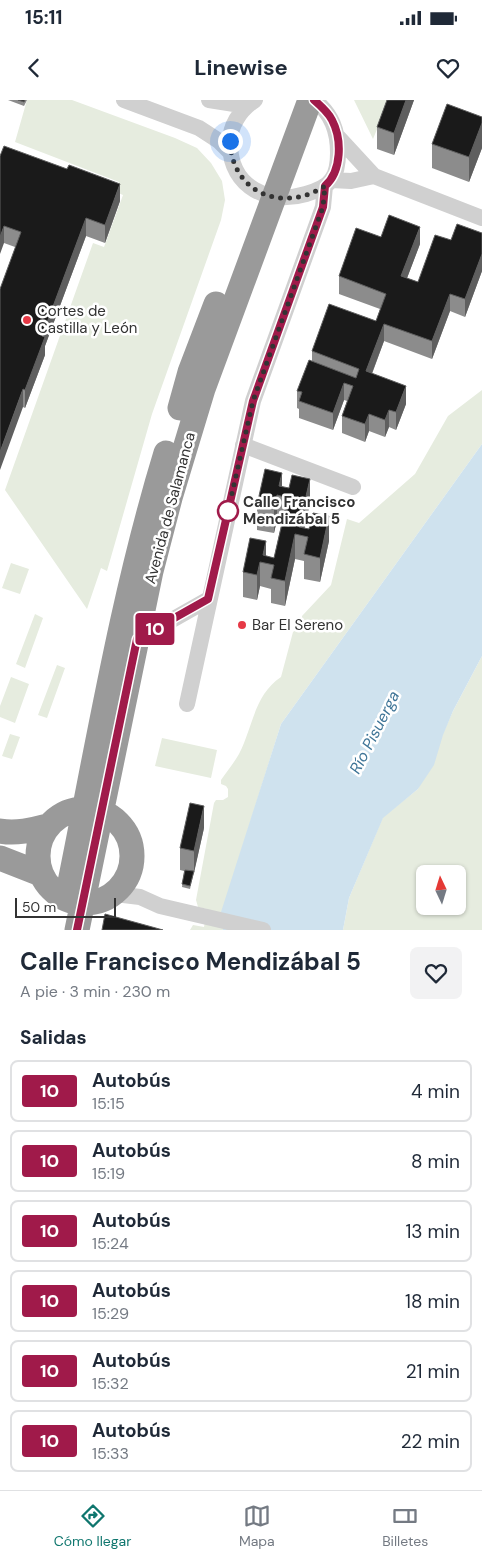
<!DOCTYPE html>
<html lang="es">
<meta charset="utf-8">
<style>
body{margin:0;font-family:"DM Sans",sans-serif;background:#f2f2f3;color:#1f2937;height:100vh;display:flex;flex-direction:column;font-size:19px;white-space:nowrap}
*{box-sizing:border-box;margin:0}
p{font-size:16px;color:#747a83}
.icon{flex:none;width:28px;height:28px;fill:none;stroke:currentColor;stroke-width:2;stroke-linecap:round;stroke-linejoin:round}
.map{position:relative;height:830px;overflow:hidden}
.drawer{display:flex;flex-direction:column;background:#fff;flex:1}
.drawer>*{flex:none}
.badge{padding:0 10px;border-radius:4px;font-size:18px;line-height:32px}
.needle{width:32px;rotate:356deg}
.fabs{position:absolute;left:416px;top:765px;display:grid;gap:10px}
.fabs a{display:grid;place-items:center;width:50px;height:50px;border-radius:8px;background:#fff;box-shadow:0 1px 4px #0004;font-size:25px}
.scale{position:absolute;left:15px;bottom:12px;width:101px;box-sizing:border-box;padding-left:5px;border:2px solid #333;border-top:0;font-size:14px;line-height:18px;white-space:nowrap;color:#333;-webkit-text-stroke:4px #fff;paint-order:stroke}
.you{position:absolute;width:25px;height:25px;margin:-12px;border:4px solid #fff;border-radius:50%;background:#1a73e8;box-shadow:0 0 0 8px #1a73e833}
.map>.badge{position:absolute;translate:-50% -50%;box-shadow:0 0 0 2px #fff}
h2{padding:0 20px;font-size:19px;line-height:45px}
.round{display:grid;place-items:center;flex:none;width:52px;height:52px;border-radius:8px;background:#f2f2f3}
.summary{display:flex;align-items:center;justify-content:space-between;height:85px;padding:0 20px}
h1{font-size:24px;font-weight:700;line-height:38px}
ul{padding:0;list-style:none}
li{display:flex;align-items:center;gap:15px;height:62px;margin:0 10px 8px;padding:0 10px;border:2px solid #e0e1e3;border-radius:8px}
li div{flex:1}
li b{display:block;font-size:19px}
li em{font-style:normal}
li .badge{min-width:55px;font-weight:700;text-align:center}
.status{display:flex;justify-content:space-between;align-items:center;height:35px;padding:0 25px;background:#fff;direction:ltr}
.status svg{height:14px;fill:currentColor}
header{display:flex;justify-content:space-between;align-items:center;height:65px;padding:0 20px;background:#fff;font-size:22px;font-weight:700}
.tab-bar{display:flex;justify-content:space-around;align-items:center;height:70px;border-top:1px solid #e0e1e3;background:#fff;font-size:14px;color:#747a83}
.tab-bar a{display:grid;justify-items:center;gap:2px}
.tab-bar .active{color:#0f766e}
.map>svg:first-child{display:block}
.green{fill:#e6ecdf;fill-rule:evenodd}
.water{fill:#cfe2ee}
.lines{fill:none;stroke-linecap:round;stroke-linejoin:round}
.minor{stroke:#d0d0d0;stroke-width:16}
.highway{stroke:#9a9a9a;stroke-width:25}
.wall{fill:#8c8c8c}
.shaded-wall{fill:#5f5f5f}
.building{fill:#1a1a1a;stroke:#5f5f5f}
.line-casing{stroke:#fff;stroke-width:11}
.line{stroke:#a01a4a;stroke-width:8}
.walk{stroke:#333;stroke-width:5;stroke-dasharray:0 9}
.poi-dot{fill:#e63946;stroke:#fff;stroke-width:2}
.stop-dot{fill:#fff;stroke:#a01a4a;stroke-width:2.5}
.labels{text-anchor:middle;stroke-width:5;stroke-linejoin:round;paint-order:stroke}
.poi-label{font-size:15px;fill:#333;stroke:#fff;text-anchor:start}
.stop-label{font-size:15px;font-weight:bold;fill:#333;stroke:#fff;text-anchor:start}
.street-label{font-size:15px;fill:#333;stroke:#fff}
.water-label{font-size:16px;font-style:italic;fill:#3f7597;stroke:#fff}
</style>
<div class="status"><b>15:11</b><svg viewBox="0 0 49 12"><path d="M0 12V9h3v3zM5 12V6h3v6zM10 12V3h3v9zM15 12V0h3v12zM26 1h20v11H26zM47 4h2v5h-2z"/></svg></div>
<header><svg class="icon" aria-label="back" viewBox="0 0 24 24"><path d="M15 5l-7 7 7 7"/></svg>Linewise<svg class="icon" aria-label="heart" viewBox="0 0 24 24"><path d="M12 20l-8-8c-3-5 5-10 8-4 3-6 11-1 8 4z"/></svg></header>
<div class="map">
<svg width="482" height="830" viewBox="0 0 482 830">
<rect width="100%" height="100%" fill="#fff"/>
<!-- green -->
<path class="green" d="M 27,0 L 72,0 L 175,38 L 197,48 L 211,63 L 222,81 L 225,100 L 221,120 L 152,314 L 107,471 L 101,468 L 87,509 L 5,390 L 93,143 L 104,147 L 123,95 L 116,92 L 119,82 L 15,42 Z
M 354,0 L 389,0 L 373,39 Z
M 482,290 L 482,344 L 281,624 L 222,812 L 223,830 L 190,830 L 193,825 L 204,827 L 207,809 L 198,807 L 196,800 L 214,703 L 216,700 L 223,700 L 228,697 L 228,689 L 226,686 L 221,684 L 221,680 C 227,671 234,663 239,654 C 253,627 254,595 281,577 L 293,532 C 299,528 302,523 302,516 L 331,485 L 347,419 L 359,423 L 415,374 L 448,316 Z
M 11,463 L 29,469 L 20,494 L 2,488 Z
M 35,514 L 43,518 L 25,568 L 16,564 Z
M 482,556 L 482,830 L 343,830 L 349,798 L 383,717 L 418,689 L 453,611 ZM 425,774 L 458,774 L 458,806 L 425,806 Z
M 57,565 L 65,568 L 47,618 L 38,615 Z
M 11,577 L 29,584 L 15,623 L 0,617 L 0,606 Z
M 10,634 L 20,637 L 12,659 L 2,656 Z
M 162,638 L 217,650 L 211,678 L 155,666 Z"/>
<!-- water -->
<path class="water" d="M 482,344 L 482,556 L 453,611 L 443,635 L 434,665 L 418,689 L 383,718 L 349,798 L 343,830 L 223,830 L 221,812 L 281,624 Z"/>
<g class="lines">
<!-- minor -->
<path class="minor" d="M 124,0 L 199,28 L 219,41 L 230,52
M 209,0 L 247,6
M 255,0 C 240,10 229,26 230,45 C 231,88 269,105 306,94 C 316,91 327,87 332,79 C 337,72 338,61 338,53 C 338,31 332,14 314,0
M 338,37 L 374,76 L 482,118
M 331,80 L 351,81 L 374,76
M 243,345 L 353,387
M 149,533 L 209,499
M 187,604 L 253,301 L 323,107 L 325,86
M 115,794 L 140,797 L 160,806 L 263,830"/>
<!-- highway -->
<path class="highway" d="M 180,308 L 190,272 L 216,204
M38 756a47 47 0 1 1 94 0a47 47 0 1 1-94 0Z
M 0,731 C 16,734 32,730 48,726
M 0,758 L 41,774
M 68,792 C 98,645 122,497 166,353
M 77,830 L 151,471 L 170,398 L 203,289 L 310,0"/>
</g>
<!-- wall -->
<path class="wall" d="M 8,0 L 27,0 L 24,6 Z
M 387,0 L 414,0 L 394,55 L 377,49 L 377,27 Z
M 482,17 L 482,48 L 469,82 L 432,68 L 432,44 Z
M 0,56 L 120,101 L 105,143 L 86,136 L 45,246 L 45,255 L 25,308 L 23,307 L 15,147 L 4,143 Z
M 482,133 L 482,171 L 465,217 L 450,211 L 432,259 L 384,241 L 372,274 L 406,304 L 396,330 L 389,327 L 385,337 L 369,331 L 365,342 L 342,333 L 342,316 L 347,301 L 344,300 L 333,330 L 299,318 L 299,309 L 297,308 L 297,291 L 312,261 L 312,251 L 376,221 L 380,209 L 339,194 L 339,176 L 381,137 L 420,144 L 407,178 L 418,182 L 451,140 Z
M 282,387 L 310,403 L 304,428 L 329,441 L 320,482 L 304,479 L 304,461 L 295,459 L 285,506 L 271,503 L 271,489 L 260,486 L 257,500 L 243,497 L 243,472 L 266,456 L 274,458 L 282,421 L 277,420 L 274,433 L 257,430 L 257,405 Z
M 204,728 L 190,789 L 182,787 L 184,771 L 180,770 L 180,748 Z"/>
<!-- shaded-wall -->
<path class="shaded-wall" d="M 406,0 L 414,0 L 394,55 L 394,33 Z
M 482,23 L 482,48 L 469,82 L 469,57 Z
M 120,84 L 120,101 L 105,143 L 105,125 Z
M 86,118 L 86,136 L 45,246 L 45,255 L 25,308 L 25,290 L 42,236 Z
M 4,126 L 4,143 L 0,154 L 0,137 Z
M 420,127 L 420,144 L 401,194 L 401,176 Z
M 482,154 L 482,171 L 465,217 L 465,199 Z
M 450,194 L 450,211 L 432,259 L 432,241 Z
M 384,224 L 384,241 L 366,289 L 366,271 Z
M 344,283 L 344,300 L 333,330 L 333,313 Z
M 406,286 L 406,304 L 396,330 L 396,312 Z
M 23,289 L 23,307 L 0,370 L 0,352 Z
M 389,310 L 389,327 L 385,337 L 385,320 Z
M 369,314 L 369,331 L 365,342 L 365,324 Z
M 282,373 L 282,396 L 279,386 Z
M 310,379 L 310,403 L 303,436 L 299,427 Z
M 277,395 L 277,420 L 274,433 L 274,409 Z
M 329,416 L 329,441 L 320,482 L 320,458 Z
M 295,434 L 295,459 L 285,506 L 285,481 Z
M 266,441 L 266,463 L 263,455 Z
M 260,462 L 260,486 L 257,500 L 257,475 Z
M 204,706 L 204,728 L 194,773 L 194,751 Z"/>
<!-- building -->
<path class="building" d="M 18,0 L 25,0 L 24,2 Z
M 387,0 L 406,0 L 394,33 L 377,27 Z
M 447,4 L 482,17 L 482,23 L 469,57 L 432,44 Z
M 4,46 L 67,69 L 69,65 L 120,84 L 105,125 L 86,118 L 42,236 L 45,237 L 25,290 L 23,289 L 0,352 L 0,189 L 21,132 L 4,126 L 0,137 L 0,56 Z
M 389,115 L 420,127 L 401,176 L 418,182 L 435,135 L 451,140 L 457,124 L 482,133 L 482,154 L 465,199 L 450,194 L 432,241 L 384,224 L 366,271 L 406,286 L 396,312 L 389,310 L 385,320 L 369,314 L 365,324 L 342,316 L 353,286 L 344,283 L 333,313 L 299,301 L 302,292 L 297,291 L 309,260 L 356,278 L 359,269 L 312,251 L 329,204 L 376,221 L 386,194 L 339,176 L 356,128 L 381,137 Z
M 265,369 L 282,373 L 279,386 L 289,388 L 292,375 L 310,379 L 299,427 L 309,429 L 313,413 L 329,416 L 320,458 L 304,454 L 308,437 L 295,434 L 285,481 L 271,478 L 274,465 L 260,462 L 257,475 L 243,472 L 250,438 L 266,441 L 263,455 L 274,458 L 288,398 L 277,395 L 274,409 L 257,405 Z
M 190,703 L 204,706 L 194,751 L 180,748 Z
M 185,770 L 194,771 L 190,786 L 182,784 Z
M 105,814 L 163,830 L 102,830 Z"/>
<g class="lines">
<!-- line casing -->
<g class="line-casing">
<path id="line" d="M 77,830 L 137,539 L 208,499 L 253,301 L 323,107 L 325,86 C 342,71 342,39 332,20 C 328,12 321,6 314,0"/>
</g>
<!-- line -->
<use href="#line" class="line"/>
<!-- walk -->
<path class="walk" d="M 228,411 L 253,301 L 323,107 L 325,86 C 284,113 232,94 230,41"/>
</g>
<!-- markers -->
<g class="poi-dot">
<circle cx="27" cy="220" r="5"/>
<circle cx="242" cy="525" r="5"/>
</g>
<circle class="stop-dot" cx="228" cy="411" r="10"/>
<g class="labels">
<!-- poi labels -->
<g class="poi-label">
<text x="37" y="216">Cortes de<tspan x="37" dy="17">Castilla y León</tspan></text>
<text x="252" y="530">Bar El Sereno</text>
</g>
<!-- stop labels -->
<g class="stop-label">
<text x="243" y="407">Calle Francisco<tspan x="243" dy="17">Mendizábal 5</tspan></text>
</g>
<!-- street labels -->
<g class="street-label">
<text transform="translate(170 408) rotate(-75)" y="5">Avenida de Salamanca</text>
</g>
<!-- water labels -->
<g class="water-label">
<text transform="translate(374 632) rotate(-63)" y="6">Río Pisuerga</text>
</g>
</g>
</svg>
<div class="fabs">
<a><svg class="needle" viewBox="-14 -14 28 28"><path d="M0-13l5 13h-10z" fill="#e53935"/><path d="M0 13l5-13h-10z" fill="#747a83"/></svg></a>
</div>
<div class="scale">50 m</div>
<div class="you" style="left:230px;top:41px"></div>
<b class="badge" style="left:155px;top:529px;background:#a01a4a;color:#fff">10</b>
</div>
<section class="drawer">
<div class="summary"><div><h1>Calle Francisco Mendizábal 5</h1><p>A pie · 3 min · 230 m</p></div><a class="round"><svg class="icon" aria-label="heart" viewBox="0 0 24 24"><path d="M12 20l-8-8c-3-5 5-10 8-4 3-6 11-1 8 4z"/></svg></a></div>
<h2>Salidas</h2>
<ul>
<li><span class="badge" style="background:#a01a4a;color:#fff">10</span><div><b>Autobús</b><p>15:15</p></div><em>4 min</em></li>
<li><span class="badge" style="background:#a01a4a;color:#fff">10</span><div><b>Autobús</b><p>15:19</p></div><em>8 min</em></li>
<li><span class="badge" style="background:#a01a4a;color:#fff">10</span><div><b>Autobús</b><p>15:24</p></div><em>13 min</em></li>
<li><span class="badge" style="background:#a01a4a;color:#fff">10</span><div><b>Autobús</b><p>15:29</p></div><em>18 min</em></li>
<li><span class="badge" style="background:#a01a4a;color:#fff">10</span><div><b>Autobús</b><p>15:32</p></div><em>21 min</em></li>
<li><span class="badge" style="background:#a01a4a;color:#fff">10</span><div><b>Autobús</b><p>15:33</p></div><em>22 min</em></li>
</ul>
</section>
<nav class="tab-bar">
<a class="active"><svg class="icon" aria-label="directions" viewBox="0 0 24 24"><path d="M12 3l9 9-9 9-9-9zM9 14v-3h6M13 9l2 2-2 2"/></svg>Cómo llegar</a>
<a><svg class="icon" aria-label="map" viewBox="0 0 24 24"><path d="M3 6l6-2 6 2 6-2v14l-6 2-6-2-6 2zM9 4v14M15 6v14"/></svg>Mapa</a>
<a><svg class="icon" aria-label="tickets" viewBox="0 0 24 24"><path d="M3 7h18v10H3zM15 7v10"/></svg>Billetes</a>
</nav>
